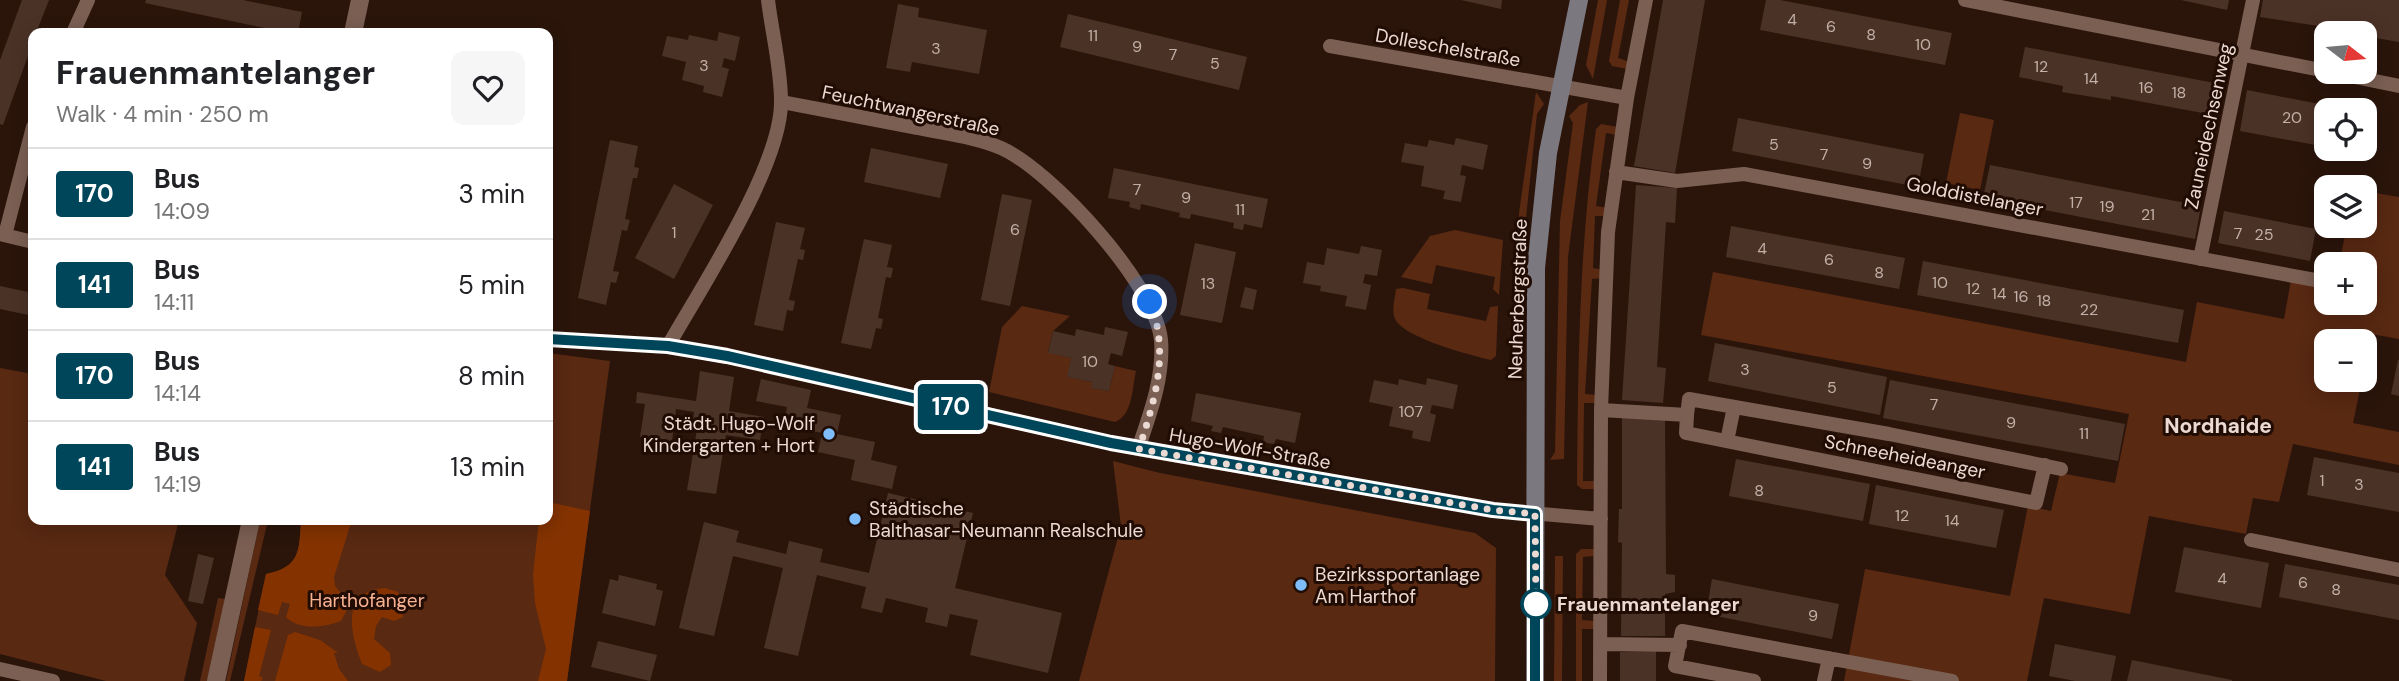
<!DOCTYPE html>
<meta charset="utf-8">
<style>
body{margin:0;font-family:"DM Sans",sans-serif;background:#f6f6f6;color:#202124;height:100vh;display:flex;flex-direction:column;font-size:26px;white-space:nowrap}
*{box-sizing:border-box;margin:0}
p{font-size:23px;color:#757577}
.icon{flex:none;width:38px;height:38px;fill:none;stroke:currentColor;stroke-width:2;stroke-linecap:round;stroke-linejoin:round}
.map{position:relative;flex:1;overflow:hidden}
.side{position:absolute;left:28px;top:28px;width:525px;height:497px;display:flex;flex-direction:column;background:#fff;border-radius:14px;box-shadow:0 4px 18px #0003}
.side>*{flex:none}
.badge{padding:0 14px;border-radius:5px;font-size:24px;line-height:46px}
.needle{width:46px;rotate:106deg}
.fabs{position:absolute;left:2314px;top:21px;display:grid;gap:14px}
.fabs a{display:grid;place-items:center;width:63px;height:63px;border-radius:14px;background:#fff;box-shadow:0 4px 18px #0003;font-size:35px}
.you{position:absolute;width:35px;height:35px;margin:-18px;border:5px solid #fff;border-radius:50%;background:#1a73e8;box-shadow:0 0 0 10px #1a73e833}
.map>.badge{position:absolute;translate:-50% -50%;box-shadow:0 0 0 4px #fff}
.round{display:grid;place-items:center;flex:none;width:74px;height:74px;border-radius:14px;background:#f6f6f6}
.head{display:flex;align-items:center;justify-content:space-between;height:119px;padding:0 28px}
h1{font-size:33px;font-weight:800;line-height:52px}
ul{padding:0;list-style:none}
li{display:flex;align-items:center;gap:21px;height:91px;padding:0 28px;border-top:2px solid #e0e0e0}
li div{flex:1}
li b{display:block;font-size:26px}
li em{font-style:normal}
li .badge{min-width:77px;font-weight:700;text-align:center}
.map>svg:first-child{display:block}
.green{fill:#592912}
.forest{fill:#843300}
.building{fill:#4b3227}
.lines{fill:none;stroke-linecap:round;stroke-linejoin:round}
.minor{stroke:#7b5f53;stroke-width:14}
.tertiary{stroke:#7b5f53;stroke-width:18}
.secondary{stroke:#7b7880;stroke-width:18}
.line-casing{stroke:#fff;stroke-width:16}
.line{stroke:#00465a;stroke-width:10}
.walk{stroke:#ebdad3;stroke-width:7;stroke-dasharray:0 12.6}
.poi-dot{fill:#7ebdf9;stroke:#210c03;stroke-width:2.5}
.stop-dot{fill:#fff;stroke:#00465a;stroke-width:3.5}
.labels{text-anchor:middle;stroke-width:6;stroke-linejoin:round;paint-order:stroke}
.number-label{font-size:16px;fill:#c3b0a8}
.street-label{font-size:19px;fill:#ebdad3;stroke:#210c03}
.poi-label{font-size:19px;fill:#ebdad3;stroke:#210c03;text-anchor:start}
.park-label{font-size:19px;fill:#f7b193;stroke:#210c03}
.stop-label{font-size:19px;font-weight:bold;fill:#ebdad3;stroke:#210c03;text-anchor:start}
.neighbourhood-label{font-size:21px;font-weight:bold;fill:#ebdad3;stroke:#210c03}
</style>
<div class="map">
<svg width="2399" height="681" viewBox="0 0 2399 681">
<rect width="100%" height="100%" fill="#2b150b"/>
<!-- green -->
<path class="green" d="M 1598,0 L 1607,0 L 1593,79 L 1586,65 Z
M 1620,0 L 1629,0 L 1618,58 L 1630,62 L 1628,69 L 1612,66 L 1609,61 Z
M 1536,92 L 1544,104 L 1537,114 L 1519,284 L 1523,291 L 1516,295 L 1519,213 Z
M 1588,102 L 1568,257 L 1564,459 L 1550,460 L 1555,452 L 1560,221 L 1573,123 L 1569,116 L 1580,105 Z
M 1960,113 L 1994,120 L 1980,190 L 1946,183 Z
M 1601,124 L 1618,127 L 1617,135 L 1606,133 L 1596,206 L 1608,208 L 1607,216 L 1595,216 L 1593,268 L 1604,270 L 1603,278 L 1592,279 L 1585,394 L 1597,395 L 1596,403 L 1584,403 L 1583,481 L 1595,481 L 1595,489 L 1582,489 L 1577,485 C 1578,366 1579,248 1596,129 Z
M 2364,191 L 2399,197 L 2399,339 L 2371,334 L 2364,367 L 2364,341 L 2326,341 L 2326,380 L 2362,380 L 2353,423 L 2399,432 L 2399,465 L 2293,444 L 2279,502 L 2253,498 L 2246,534 L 2149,516 L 2130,614 L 2044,598 L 2027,681 L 1844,681 L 1865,569 L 2010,596 L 2028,506 L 2051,511 L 2060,473 L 2115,483 L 2129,414 L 1701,335 L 1713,272 L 2186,362 L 2197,302 L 2284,319 L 2291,280 L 2326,287 L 2326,303 L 2364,303 L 2364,264 L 2339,264 L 2347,226 L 2364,226 Z
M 1455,230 L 1503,240 L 1499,295 L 1493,289 L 1495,277 L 1436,265 L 1432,284 L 1401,277 L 1430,236 Z
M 1403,288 L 1430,294 L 1427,309 L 1486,321 L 1490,307 L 1498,306 L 1496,356 L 1491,360 C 1469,355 1410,339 1397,322 C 1390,313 1395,299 1396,289 Z
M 1022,306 L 1070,316 L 1053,331 L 1048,352 L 1071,358 L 1068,377 L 1092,382 L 1092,388 L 1109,391 L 1115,366 L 1136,371 C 1132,388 1133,415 1115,422 L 989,392 L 1002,327 Z
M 548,353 L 610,361 L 567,681 L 244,681 L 266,574 C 301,567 299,550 301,520 L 548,520 Z
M 0,368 L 33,374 L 33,520 L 179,520 L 165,575 L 197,623 L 184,681 L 106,681 L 0,654 Z
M 1113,461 L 1160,473 L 1475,533 L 1496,548 L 1495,681 L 1079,681 L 1121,526 Z
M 260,520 L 268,520 L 230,681 L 226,681 Z
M 1581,549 L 1595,549 L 1595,556 L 1583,557 L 1582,620 L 1594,621 L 1594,629 L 1582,629 L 1582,681 L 1576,681 L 1576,554 Z
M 1555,556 L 1563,556 L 1562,681 L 1554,681 Z
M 218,598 L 225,599 L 207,681 L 200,681 Z"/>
<!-- forest -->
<path class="forest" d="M 548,502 L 590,511 L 567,681 L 538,681 L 546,649 L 535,603 L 533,574 L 539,520 L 548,520 Z
M 301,520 L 352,520 L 334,577 L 335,586 L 350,604 L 341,621 C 325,627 300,631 286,617 L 290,604 L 282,602 L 278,615 L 258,610 L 266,574 C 301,567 299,550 301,520 Z
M 385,588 L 398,592 L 404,605 L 403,617 L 394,621 L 382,617 L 376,626 L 374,639 L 390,653 L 391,665 L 380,672 L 362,664 C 350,633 340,591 385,588 Z
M 255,627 L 271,630 L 259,676 L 263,678 L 261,681 L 244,681 Z
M 295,632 L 320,640 L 338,653 L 334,653 L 339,669 L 348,681 L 275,681 L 288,635 Z"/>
<!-- building -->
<path class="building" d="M 22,0 L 49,0 L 36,33 L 33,33 L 33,42 L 3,125 L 0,124 L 0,60 Z
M 146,0 L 243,0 L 302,12 L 298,33 L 288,33 L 145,3 Z
M 1461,0 L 1502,0 L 1501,9 Z
M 1663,0 L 1705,0 L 1675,173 L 1634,166 Z
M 1766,0 L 1780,0 L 1952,33 L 1945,65 L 1760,30 Z
M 2181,0 L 2229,0 L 2227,10 Z
M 2263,0 L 2399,0 L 2399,42 L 2364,36 L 2364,33 L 2260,17 Z
M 898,4 L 919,8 L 918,17 L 987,30 L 979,74 L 912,62 L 910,72 L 886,68 Z
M 1068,14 L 1247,57 L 1239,90 L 1060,47 Z
M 719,32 L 740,37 L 735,61 L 724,58 L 722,67 L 729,69 L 722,97 L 703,92 L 704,86 L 682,80 L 686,62 L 662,56 L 667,36 L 688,40 L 689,35 L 717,41 Z
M 2025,47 L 2225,85 L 2219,116 L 2111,96 L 2111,100 L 2062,92 L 2063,86 L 2019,77 Z
M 2247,90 L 2340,108 L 2340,110 L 2326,110 L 2326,147 L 2240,131 Z
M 1738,118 L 1924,154 L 1918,187 L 1732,151 Z
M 1456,138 L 1488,145 L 1483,170 L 1462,165 L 1460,175 L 1466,176 L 1461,202 L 1443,199 L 1445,191 L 1421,186 L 1424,166 L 1401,162 L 1405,143 L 1427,147 L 1429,140 L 1454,145 Z
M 610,140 L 638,146 L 634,167 L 639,168 L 637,178 L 633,178 L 625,219 L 630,220 L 627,231 L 622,230 L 613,271 L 619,272 L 616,283 L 611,282 L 606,305 L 578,298 Z
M 871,148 L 948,164 L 940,198 L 864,182 Z
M 1990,165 L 2201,206 L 2195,239 L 1983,198 Z
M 1114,168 L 1268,199 L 1262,228 L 1244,224 L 1243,230 L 1233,228 L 1234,223 L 1191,214 L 1190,219 L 1179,217 L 1180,213 L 1141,204 L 1140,210 L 1129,207 L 1130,202 L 1108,198 Z
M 674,184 L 713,205 L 674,279 L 635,258 Z
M 1636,185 L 1677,188 L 1675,223 L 1666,222 L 1657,367 L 1666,368 L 1663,403 L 1622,400 Z
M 1002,194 L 1032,200 L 1010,306 L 981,300 Z
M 2224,211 L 2316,229 L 2310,261 L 2218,243 Z
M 776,222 L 805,228 L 800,249 L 805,250 L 803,260 L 798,259 L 789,300 L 795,301 L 793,311 L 787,310 L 783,331 L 754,325 Z
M 1731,226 L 1905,258 L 1899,289 L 1726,257 Z
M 864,239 L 892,245 L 887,267 L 893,268 L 891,278 L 886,277 L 878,318 L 883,319 L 881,329 L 876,328 L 871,349 L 841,343 Z
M 1195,243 L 1236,252 L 1222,323 L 1180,315 Z
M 1361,246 L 1382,250 L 1377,276 L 1365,274 L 1363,283 L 1371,285 L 1366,310 L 1345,306 L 1347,296 L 1320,291 L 1321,286 L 1303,283 L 1307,262 L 1324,265 L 1327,248 L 1359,254 Z
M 1923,261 L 2184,310 L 2178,343 L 1917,295 Z
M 0,286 L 33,293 L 33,316 L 0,309 Z
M 1245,287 L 1257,290 L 1253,310 L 1240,307 Z
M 1105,327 L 1128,332 L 1122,356 L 1111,353 L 1108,364 L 1115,366 L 1109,391 L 1091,388 L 1092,382 L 1067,377 L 1071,358 L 1048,353 L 1053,331 L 1075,336 L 1076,329 L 1104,335 Z
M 1715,343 L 1887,377 L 1880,415 L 1708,381 Z
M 2398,360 L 2399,360 L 2399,396 L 2391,394 Z
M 700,371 L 734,377 L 729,411 L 764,417 L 760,440 L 726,435 L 716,494 L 687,490 L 697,429 L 692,428 L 694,412 L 676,409 L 672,442 L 640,437 L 645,404 L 636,403 L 637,392 L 696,401 Z
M 1427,378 L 1458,385 L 1453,409 L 1432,405 L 1430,413 L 1436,415 L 1430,442 L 1412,438 L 1413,431 L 1389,426 L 1393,407 L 1369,402 L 1374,380 L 1398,385 L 1399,379 L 1426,385 Z
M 761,379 L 811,390 L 807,408 L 841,415 L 837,434 L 875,442 L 871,460 L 897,466 L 892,489 L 851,480 L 855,460 L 818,452 L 822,433 L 784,425 L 787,407 L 756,401 Z
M 1890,380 L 2125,424 L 2118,461 L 1883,418 Z
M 1196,393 L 1301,413 L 1295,443 L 1276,439 L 1274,444 L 1263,442 L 1264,436 L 1223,427 L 1221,433 L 1211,431 L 1213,426 L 1191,421 Z
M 1622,418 L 1665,418 L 1666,574 L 1675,575 L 1675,592 L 1665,594 L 1665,636 L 1621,636 L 1622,543 L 1618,542 L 1619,509 L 1622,509 Z
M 2314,457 L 2399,473 L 2399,512 L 2307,495 Z
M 1736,459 L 1870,484 L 1863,521 L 1729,496 Z
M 1876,485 L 2004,510 L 1996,548 L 1869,524 Z
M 888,493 L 973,513 L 955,588 L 1062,613 L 1048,673 L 970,655 L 978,620 L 950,614 L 947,627 L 925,622 L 928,608 L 886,598 L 882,613 L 861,608 L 866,587 L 817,575 L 798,656 L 764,648 L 783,568 L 733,556 L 714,636 L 679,628 L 704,522 L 739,531 L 736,542 L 786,554 L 789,541 L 823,549 L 820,562 L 869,573 Z
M 2184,547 L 2269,563 L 2261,608 L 2175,592 Z
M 198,554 L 214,558 L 203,604 L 188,601 Z
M 2285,564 L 2399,585 L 2399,620 L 2279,597 Z
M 619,575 L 657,584 L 656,589 L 663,591 L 655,626 L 602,613 L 610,579 L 618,581 Z
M 1712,579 L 1839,604 L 1832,639 L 1706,614 Z
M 598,641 L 657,655 L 650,681 L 591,667 Z
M 2055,644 L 2116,656 L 2111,681 L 2075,681 L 2049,676 Z
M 1656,651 L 1656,681 L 1620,681 L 1620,652 Z
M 2132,660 L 2232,680 L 2232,681 L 2127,681 Z"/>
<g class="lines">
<!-- minor -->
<path class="minor" d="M 1965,0 L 2326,71
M 73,33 L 88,0
M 1330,46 L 1627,98
M 2330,72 L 2399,86
M 782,102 C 827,111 872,119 918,128 C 946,134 975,137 1001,148 C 1051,170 1156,285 1161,340 C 1164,377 1150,414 1138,449
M 1616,172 L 1677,181 L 1744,174 L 2326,282
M 0,234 L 33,242
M 5,235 L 33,127
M 2200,259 L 2253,0
M 548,339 L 668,346 L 787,368 L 1138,449 L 1493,510 L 1601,519
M 668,346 C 701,288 782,165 781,101 C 781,68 772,33 768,0
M 1601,410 L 1687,415 L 1689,399 L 1889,434 L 2061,469
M 1687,415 L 1686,433 L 2036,503 L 2045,465
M 1727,441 L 1734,407
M 2251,540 L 2399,570
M 1600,644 L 1680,645
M 0,669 L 53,681
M 1600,681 L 1601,410 L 1608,232 L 1627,98 L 1646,0
M 1754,681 L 1675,666 L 1682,631 L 1952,681
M 1824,681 L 1829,658"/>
<!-- tertiary -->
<path class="tertiary" d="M 353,33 L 360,0
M 216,681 L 251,520"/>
<!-- secondary -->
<path class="secondary" d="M 1535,681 L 1536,268 L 1548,153 L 1579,0"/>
</g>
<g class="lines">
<!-- line casing -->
<g class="line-casing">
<path id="line" d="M 548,339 L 668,346 L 727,356 L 1111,443 L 1493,510 L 1535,514 L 1535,681"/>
</g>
<!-- line -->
<use href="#line" class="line"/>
<!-- walk -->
<path class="walk" d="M 1150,302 C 1170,353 1155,399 1139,449 L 1493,510 L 1535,514 L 1536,604"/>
</g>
<!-- markers -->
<g class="poi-dot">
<circle cx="829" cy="434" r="7"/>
<circle cx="855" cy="519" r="7"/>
<circle cx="1301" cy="585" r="7"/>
</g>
<circle class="stop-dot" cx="1536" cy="604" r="14"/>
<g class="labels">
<!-- number labels -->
<g class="number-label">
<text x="1792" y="25">4</text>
<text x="1831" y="32">6</text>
<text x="1871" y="40">8</text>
<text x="1093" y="41">11</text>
<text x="1923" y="50">10</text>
<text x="1137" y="52">9</text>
<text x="936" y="54">3</text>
<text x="1173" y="60">7</text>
<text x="1215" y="69">5</text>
<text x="704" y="71">3</text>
<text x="2041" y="72">12</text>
<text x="2091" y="84">14</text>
<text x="2146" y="93">16</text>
<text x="2179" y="98">18</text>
<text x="2292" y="123">20</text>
<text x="1774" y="150">5</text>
<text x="1824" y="160">7</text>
<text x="1867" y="169">9</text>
<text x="1137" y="195">7</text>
<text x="1186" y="203">9</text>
<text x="2076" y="208">17</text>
<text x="2107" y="212">19</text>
<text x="1240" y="215">11</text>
<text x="2148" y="220">21</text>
<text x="1015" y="235">6</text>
<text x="674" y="238">1</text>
<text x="2238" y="239">7</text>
<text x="2264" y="240">25</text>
<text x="1762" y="254">4</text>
<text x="1829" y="265">6</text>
<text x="1879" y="278">8</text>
<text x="1940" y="288">10</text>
<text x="1208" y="289">13</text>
<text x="1973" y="294">12</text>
<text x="1999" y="299">14</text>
<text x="2021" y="302">16</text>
<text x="2044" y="306">18</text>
<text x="2089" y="315">22</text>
<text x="1090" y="367">10</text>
<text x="1745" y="375">3</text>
<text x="1832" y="393">5</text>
<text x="1934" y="410">7</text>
<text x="1411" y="417">107</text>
<text x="2011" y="428">9</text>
<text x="2084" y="439">11</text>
<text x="2322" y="486">1</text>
<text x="2359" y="490">3</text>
<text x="1759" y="496">8</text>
<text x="1902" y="521">12</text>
<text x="1952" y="526">14</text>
<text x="2222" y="584">4</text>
<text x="2303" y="588">6</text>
<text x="2336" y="595">8</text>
<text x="1813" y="621">9</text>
</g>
<!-- street labels -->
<g class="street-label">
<text transform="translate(1448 47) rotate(10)" y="7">Dolleschelstraße</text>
<text transform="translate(911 110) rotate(12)" y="7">Feuchtwangerstraße</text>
<text transform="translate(2208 126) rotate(-78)" y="7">Zauneidechsenweg</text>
<text transform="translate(1975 196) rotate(11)" y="7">Golddistelanger</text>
<text transform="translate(1517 299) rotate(-88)" y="7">Neuherbergstraße</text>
<text transform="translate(1250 448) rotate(10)" y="7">Hugo-Wolf-Straße</text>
<text transform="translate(1905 456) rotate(11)" y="7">Schneeheideanger</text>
</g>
<!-- poi labels -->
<g class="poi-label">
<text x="815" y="430" text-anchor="end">Städt. Hugo-Wolf<tspan x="815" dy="22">Kindergarten + Hort</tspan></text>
<text x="869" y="515">Städtische<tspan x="869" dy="22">Balthasar-Neumann Realschule</tspan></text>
<text x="1315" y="581">Bezirkssportanlage<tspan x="1315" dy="22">Am Harthof</tspan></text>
</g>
<!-- park labels -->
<g class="park-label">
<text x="367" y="607">Harthofanger</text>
</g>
<!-- stop labels -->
<g class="stop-label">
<text x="1557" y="611">Frauenmantelanger</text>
</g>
<!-- neighbourhood labels -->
<g class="neighbourhood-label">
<text x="2218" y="433">Nordhaide</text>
</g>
</g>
</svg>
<div class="fabs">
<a><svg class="needle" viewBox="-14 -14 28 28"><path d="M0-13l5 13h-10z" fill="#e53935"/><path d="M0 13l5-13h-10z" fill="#757577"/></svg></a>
<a><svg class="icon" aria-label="locate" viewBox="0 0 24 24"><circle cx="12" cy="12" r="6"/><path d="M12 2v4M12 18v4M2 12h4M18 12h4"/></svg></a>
<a><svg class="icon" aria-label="layers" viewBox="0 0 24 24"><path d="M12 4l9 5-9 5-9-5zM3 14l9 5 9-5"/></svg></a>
<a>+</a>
<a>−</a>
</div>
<div class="you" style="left:1150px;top:302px"></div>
<b class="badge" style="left:951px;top:407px;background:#00465a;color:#fff">170</b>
<section class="side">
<div class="head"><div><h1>Frauenmantelanger</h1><p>Walk · 4 min · 250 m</p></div><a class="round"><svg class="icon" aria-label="heart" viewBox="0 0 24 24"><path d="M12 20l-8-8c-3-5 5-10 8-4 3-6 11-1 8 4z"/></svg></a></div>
<ul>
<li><span class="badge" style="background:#00465a;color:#fff">170</span><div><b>Bus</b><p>14:09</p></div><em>3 min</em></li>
<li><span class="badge" style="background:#00465a;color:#fff">141</span><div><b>Bus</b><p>14:11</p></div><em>5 min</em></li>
<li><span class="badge" style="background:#00465a;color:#fff">170</span><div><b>Bus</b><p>14:14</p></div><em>8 min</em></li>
<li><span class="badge" style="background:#00465a;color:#fff">141</span><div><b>Bus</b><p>14:19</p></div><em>13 min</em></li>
</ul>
</section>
</div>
